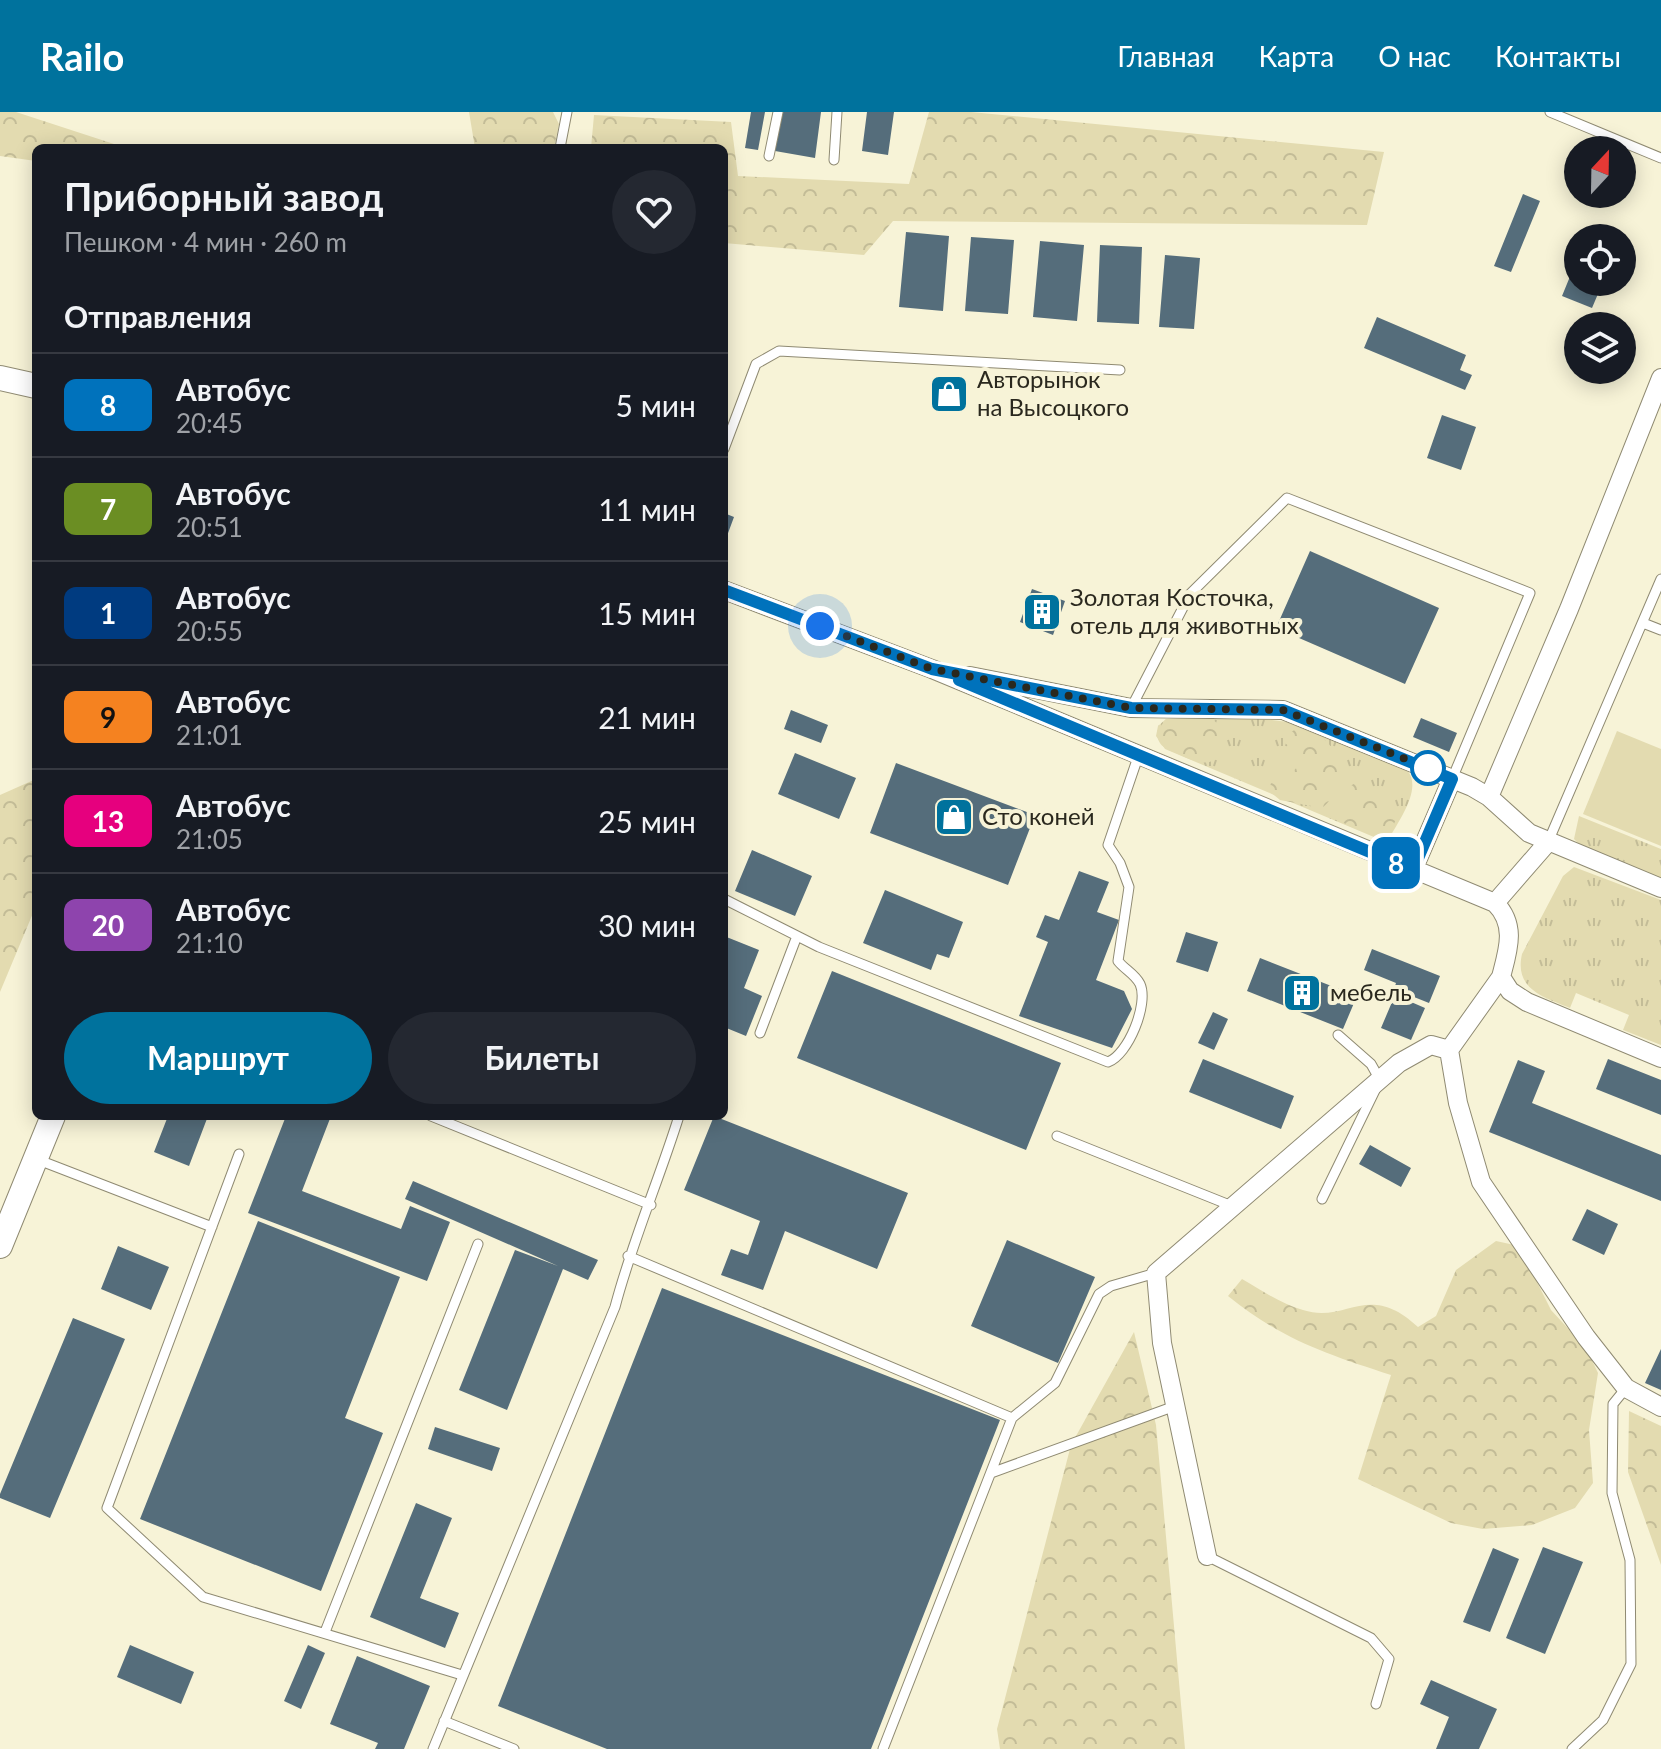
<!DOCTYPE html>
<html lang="ru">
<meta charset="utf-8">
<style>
body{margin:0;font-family:Lato,sans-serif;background:#242831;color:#f1f3f6;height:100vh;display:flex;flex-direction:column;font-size:30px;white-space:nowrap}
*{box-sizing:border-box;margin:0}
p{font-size:26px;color:#9ea1a6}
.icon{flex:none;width:44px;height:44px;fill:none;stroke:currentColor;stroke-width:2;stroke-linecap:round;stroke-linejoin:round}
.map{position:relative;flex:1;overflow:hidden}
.details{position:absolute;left:32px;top:32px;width:696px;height:976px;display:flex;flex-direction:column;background:#171b24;border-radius:12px;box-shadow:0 4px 20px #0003}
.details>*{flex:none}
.badge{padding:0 16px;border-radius:12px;font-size:28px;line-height:52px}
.needle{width:52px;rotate:22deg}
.tools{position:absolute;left:1564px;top:24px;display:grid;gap:16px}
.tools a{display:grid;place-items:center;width:72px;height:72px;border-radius:50%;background:#171b24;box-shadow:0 4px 20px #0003;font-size:40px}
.you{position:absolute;width:40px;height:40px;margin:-20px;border:6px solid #fff;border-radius:50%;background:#1a73e8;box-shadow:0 0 0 12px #1a73e833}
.map>.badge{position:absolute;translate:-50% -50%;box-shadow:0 0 0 4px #fff}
h2{padding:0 32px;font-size:30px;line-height:72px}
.round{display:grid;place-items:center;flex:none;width:84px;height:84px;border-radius:42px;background:#242831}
.overview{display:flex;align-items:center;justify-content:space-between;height:136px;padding:0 32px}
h1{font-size:38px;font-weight:700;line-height:60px}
.primary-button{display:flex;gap:16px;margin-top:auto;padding:16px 32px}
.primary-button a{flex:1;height:92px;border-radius:48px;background:#00729d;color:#fff;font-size:32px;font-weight:700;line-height:92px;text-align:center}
.primary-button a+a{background:#242831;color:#f1f3f6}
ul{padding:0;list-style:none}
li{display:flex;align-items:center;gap:24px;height:104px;padding:0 32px;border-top:2px solid #363941}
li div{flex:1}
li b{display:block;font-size:30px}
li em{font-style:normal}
li .badge{min-width:88px;font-weight:700;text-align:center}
header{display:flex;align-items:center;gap:48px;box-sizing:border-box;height:112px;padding:0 40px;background:#00729d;color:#fff}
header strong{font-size:38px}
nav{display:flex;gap:44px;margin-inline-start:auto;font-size:28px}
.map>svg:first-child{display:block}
.grass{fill:url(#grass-tufts)}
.forest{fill:url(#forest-crowns)}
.garden{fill:#e3dbb0}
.building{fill:#556d7b}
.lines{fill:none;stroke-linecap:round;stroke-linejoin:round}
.lane-casing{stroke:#8f8a72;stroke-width:11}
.street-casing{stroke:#8f8a72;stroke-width:20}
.secondary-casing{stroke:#8f8a72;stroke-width:26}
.lane{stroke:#fff;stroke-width:9}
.street{stroke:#fff;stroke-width:18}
.secondary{stroke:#fff;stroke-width:24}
.line-casing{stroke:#fff;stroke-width:18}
.line{stroke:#0072bc;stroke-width:12}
.walk{stroke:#2a281e;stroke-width:8;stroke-dasharray:0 14.4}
.stop-dot{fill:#fff;stroke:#0072bc;stroke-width:4}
.labels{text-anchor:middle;stroke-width:8;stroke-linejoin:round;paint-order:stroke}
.poi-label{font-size:24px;fill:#2a281e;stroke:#f7f3d7;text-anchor:start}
</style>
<header>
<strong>Railo</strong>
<nav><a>Главная</a><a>Карта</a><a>О нас</a><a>Контакты</a></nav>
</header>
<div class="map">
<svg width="1661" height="1637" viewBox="0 0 1661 1637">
<defs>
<pattern id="grass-tufts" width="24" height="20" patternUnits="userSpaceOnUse" patternTransform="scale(2)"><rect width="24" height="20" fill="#e3dbb0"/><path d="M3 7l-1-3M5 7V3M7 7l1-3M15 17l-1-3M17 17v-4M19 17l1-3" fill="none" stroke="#c3bc97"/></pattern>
<pattern id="forest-crowns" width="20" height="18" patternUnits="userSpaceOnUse" patternTransform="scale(2)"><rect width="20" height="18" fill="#e3dbb0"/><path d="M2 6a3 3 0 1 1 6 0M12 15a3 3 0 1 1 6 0" fill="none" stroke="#c3bc97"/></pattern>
</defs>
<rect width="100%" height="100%" fill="#f7f3d7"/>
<!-- grass -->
<path class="grass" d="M 1242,604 L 1288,610 L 1407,658 C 1423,676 1399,708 1390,725 L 1381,728 L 1165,637 L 1156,624 L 1158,614 L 1166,607 Z
M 1579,704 L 1661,737 L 1661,768 L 1582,735 L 1574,727 Z
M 1574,755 L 1661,788 L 1661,933 L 1623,918 L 1629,903 L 1576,881 L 1570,896 C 1543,885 1514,877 1522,842 L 1563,764 Z"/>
<!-- forest -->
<path class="forest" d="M 0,0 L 16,0 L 114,32 L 116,36 L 36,36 L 36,49 L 0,44 Z
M 469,0 L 553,0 L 559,12 L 554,36 L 475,36 Z
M 929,0 L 971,0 L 1384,40 L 1367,113 L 893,109 L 864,143 L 724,131 L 724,36 L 591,36 L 594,3 L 731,10 L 738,64 L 909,72 Z
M 1207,605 C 1233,614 1230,655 1200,650 C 1192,649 1183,644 1176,641 C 1164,636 1157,633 1157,619 L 1166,607 Z
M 1296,617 C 1337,618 1356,668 1322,696 L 1280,688 L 1269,679 L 1273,663 L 1288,665 L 1299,653 L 1298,642 L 1285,631 L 1288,622 Z
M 36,667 L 36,794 L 0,880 L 0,683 Z
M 1355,671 C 1370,672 1393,686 1399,699 L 1394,712 C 1381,719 1352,717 1340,709 C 1334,695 1343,678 1355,671 Z
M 1496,1129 L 1519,1134 L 1551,1198 L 1586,1236 L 1598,1261 L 1589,1318 L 1593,1371 L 1575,1396 L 1532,1413 L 1483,1417 L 1451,1411 L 1358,1367 L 1391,1263 C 1326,1242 1281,1227 1228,1184 L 1242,1167 C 1261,1178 1281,1192 1303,1198 C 1347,1212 1368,1168 1418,1215 L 1436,1204 L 1456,1158 Z
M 1134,1220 L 1156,1313 L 1185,1637 L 1000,1637 L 997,1617 L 1071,1333 Z
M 1629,1299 L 1661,1314 L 1661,1453 L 1628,1360 Z"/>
<!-- garden -->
<path class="garden" d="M 1617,619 L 1661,637 L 1661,734 L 1583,702 Z"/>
<!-- building -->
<path class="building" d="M 751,0 L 765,0 L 758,38 L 745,36 Z
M 783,0 L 821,0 L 815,46 L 775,39 Z
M 867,0 L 894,0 L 888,43 L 862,39 Z
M 1523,82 L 1540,89 L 1511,160 L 1494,154 Z
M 906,120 L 949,124 L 943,199 L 899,195 Z
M 971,125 L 1014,128 L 1008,202 L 965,199 Z
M 1040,129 L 1084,133 L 1077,209 L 1033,205 Z
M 1100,133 L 1142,135 L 1139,212 L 1097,210 Z
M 1165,143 L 1200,146 L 1194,217 L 1159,215 Z
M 1578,145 L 1578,170 L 1603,170 L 1592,196 L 1562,184 Z
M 1377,205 L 1466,243 L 1460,258 L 1472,263 L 1465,278 L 1364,236 Z
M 1442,303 L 1476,315 L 1461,358 L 1427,346 Z
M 724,401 L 734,405 L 724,432 Z
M 1310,439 L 1439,496 L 1405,572 L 1276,516 Z
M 1032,477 L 1065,489 L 1053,523 L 1020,510 Z
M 791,598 L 828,613 L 821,631 L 784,617 Z
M 1421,606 L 1457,621 L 1449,640 L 1413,625 Z
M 795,641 L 856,666 L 839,707 L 778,682 Z
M 896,651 L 1035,703 L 1008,773 L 870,721 Z
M 752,738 L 812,764 L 795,804 L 735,779 Z
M 1079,759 L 1109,770 L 1097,800 L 1119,808 L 1096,868 L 1124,879 L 1132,897 L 1112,936 L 1019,904 L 1048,830 L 1036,825 L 1045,803 L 1059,808 Z
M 885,778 L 963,810 L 949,846 L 937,842 L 931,858 L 863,831 Z
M 1186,820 L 1218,830 L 1208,860 L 1176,850 Z
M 724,824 L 759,838 L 744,876 L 762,884 L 746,924 L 724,915 Z
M 1372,837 L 1440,864 L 1429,891 L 1394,877 L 1396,871 L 1364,858 Z
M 1260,846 L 1357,884 L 1343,917 L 1247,879 Z
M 832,859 L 1061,951 L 1026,1038 L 797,946 Z
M 1395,883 L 1425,896 L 1411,928 L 1381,916 Z
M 1213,900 L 1228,907 L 1214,938 L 1198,931 Z
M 1203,947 L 1294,984 L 1281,1017 L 1189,980 Z
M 1608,947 L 1661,968 L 1661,1003 L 1596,977 Z
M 1518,948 L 1545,959 L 1532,991 L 1661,1043 L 1661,1089 L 1489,1020 Z
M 168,1004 L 208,1004 L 189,1054 L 154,1040 Z
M 286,1004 L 331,1004 L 302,1079 L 401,1117 L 410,1094 L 450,1110 L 427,1169 L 248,1101 Z
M 714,1004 L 908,1081 L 877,1157 L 785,1119 L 763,1178 L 721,1163 L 731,1137 L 748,1143 L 760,1109 L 684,1078 Z
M 1370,1033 L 1411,1056 L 1401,1075 L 1359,1052 Z
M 413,1069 L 598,1148 L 588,1168 L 563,1157 L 507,1298 L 459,1278 L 515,1138 L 558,1154 L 405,1087 Z
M 1587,1097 L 1618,1112 L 1604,1143 L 1572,1128 Z
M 258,1109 L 400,1165 L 345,1306 L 383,1321 L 321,1479 L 140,1407 Z
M 1007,1128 L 1095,1165 L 1058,1251 L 971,1214 Z
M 118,1134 L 169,1155 L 151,1198 L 101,1177 Z
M 662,1176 L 1000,1308 L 871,1637 L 607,1637 L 498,1594 Z
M 73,1206 L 125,1227 L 50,1406 L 0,1386 L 0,1382 Z
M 1661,1237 L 1661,1278 L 1645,1271 Z
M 435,1315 L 500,1336 L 492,1359 L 428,1337 Z
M 416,1391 L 452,1406 L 420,1486 L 459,1501 L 445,1536 L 370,1505 Z
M 1543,1435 L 1583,1450 L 1545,1542 L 1506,1526 Z
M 1493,1436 L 1519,1447 L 1490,1520 L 1463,1510 Z
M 130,1533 L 194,1560 L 181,1592 L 117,1565 Z
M 308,1533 L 325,1541 L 301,1597 L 284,1589 Z
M 357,1544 L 430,1574 L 404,1637 L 375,1637 L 378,1631 L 330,1612 Z
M 1431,1568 L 1497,1597 L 1479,1637 L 1436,1637 L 1449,1605 L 1420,1592 Z"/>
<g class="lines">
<!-- lane casing -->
<g class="lane-casing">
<path id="lane" d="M 1550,0 L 1661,46
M 560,36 L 567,0
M 769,44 L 778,0
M 834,48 L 837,0
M 724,337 L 756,252 L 779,239 L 1120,258
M 1643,511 L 1661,518
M 1131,596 L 1190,482 L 1287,386 L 1530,481 L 1452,667
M 1548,730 L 1661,467
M 724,787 L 819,835 L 1108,950 C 1128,943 1149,892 1140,872 C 1135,862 1124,857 1118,849 L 1129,775 L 1120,751 L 1108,733 L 1139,642
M 760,921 L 797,824
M 431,1004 L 651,1093
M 1057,1024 L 1232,1094
M 239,1042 L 107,1396 L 203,1485 L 462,1563
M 36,1047 L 212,1115
M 1322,1087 L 1380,968 L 1371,952 L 1338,923
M 628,1144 L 1012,1306
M 991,1361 L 1175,1294
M 1207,1444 L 1371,1526 L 1389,1547 L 1376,1592
M 325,1520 L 478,1132
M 444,1609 L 514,1637
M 433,1637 L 615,1195 C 632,1130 659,1068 679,1004
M 883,1637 L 1012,1306 L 1055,1271 L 1099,1182 L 1111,1174 L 1156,1161
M 1572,1637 L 1603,1608 L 1631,1552 L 1630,1448 L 1612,1381 L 1613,1292 L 1626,1276"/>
</g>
<!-- street casing -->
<g class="street-casing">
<path id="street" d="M 724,478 L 932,557 L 1495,791 C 1517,813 1508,838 1501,865 L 1510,879 L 1527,890 L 1661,946
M 970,564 L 1131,596 L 1283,598 L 1472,675 L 1489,685 L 1529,721 L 1661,776
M 1489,685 L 1569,497 L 1661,266
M 1413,758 L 1452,667
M 1495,791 L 1548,730
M 1449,938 L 1458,991 L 1481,1070 L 1586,1225 L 1626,1276 L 1661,1295
M 1207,1444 L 1162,1231 L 1156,1161 L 1399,951 L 1431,933 L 1449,938 L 1501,865"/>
</g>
<!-- secondary casing -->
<g class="secondary-casing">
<path id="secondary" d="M 0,266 L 36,274
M 0,1134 L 53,1004"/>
</g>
<!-- lane -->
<use href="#lane" class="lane"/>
<!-- street -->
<use href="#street" class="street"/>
<!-- secondary -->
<use href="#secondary" class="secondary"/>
</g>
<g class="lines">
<!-- line casing -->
<g class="line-casing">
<path id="line" d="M 724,478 L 932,557 L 1131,596 L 1283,598 L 1452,667 L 1413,758 L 959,568"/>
</g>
<!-- line -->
<use href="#line" class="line"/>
<!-- walk -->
<path class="walk" d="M 820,514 L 932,557 L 1131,596 L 1283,598 L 1428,656"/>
</g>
<!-- icons -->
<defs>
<g id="shop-square" transform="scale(2)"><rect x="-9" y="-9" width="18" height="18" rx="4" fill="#00729d" stroke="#f7f3d7"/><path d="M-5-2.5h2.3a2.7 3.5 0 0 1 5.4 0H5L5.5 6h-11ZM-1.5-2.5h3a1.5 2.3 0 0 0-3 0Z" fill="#fff"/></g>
<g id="building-square" transform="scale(2)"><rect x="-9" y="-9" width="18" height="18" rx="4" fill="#00729d" stroke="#f7f3d7"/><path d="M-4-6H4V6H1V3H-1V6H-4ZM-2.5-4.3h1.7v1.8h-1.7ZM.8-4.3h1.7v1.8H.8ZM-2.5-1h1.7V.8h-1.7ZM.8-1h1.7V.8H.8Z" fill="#fff"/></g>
</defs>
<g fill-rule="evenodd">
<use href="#shop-square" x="949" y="282"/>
<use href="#building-square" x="1042" y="500"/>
<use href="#shop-square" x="954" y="705"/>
<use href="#building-square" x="1302" y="881"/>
</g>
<!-- markers -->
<circle class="stop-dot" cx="1428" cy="656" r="16"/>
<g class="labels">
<!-- poi labels -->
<g class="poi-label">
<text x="977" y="276">Авторынок<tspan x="977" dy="28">на Высоцкого</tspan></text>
<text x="1070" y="494">Золотая Косточка,<tspan x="1070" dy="28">отель для животных</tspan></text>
<text x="982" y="713">Сто коней</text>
<text x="1330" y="889">мебель</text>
</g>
</g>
</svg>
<div class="tools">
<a><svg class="needle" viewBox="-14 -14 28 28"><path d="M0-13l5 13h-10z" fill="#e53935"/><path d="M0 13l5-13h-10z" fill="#9ea1a6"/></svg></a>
<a><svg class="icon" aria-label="locate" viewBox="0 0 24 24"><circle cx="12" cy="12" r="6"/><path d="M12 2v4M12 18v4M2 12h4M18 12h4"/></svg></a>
<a><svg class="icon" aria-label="layers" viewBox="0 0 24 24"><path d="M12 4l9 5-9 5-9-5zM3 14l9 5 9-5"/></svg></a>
</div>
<div class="you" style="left:820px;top:514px"></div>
<b class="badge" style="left:1396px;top:751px;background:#0072bc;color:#fff">8</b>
<section class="details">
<div class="overview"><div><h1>Приборный завод</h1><p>Пешком · 4 мин · 260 m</p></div><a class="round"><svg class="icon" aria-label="heart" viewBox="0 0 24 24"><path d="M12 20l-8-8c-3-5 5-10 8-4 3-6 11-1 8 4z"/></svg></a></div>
<h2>Отправления</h2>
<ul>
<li><span class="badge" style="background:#0072bc;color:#fff">8</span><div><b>Автобус</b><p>20:45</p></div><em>5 мин</em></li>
<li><span class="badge" style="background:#6b8e23;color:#fff">7</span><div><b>Автобус</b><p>20:51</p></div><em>11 мин</em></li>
<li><span class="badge" style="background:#003b80;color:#fff">1</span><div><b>Автобус</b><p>20:55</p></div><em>15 мин</em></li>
<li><span class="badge" style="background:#f58220;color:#111">9</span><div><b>Автобус</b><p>21:01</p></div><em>21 мин</em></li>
<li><span class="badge" style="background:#e6007e;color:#fff">13</span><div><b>Автобус</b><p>21:05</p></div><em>25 мин</em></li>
<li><span class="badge" style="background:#8e44ad;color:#fff">20</span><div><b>Автобус</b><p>21:10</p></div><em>30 мин</em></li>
</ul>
<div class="primary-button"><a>Маршрут</a><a>Билеты</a></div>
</section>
</div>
